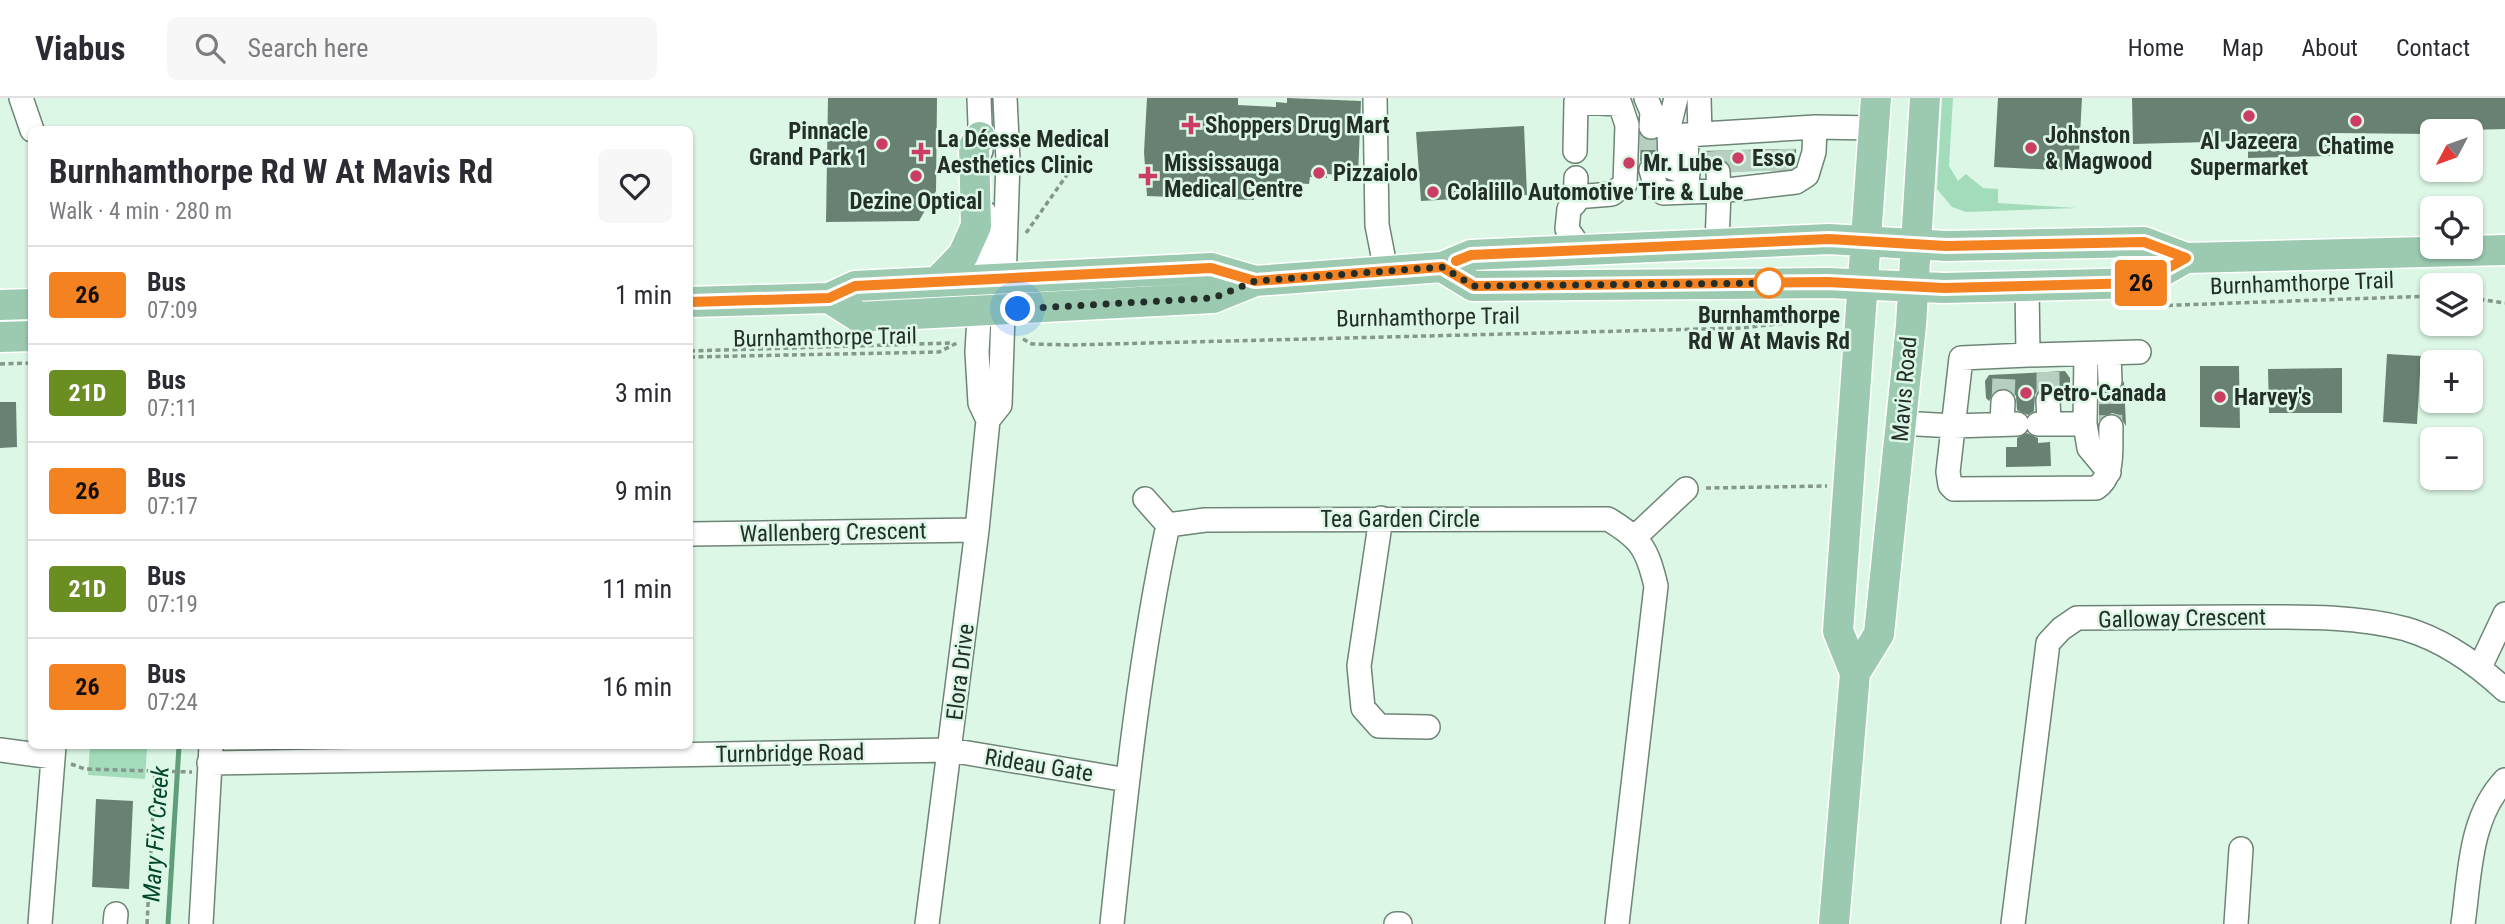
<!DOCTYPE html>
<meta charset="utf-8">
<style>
body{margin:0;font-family:"Roboto Condensed",sans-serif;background:#f7f7f7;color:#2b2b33;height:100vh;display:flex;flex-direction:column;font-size:26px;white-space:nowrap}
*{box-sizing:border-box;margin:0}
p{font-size:23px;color:#7c7c81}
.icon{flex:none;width:38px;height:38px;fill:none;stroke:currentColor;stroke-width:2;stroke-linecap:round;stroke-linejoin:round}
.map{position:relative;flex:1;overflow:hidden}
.details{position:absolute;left:28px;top:28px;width:665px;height:623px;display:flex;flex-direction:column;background:#fff;border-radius:10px;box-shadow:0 2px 5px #0004}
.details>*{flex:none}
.badge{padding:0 14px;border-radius:5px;font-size:24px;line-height:46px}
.needle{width:46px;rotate:229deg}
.controls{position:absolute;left:2420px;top:21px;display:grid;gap:14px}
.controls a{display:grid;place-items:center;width:63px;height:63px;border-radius:10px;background:#fff;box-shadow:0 2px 5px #0004;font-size:35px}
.you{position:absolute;width:35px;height:35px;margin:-18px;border:5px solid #fff;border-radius:50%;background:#1a73e8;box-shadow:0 0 0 10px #1a73e833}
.map>.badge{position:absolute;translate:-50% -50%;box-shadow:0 0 0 4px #fff}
.round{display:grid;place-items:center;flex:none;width:74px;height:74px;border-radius:10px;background:#f7f7f7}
.overview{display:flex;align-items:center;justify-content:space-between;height:119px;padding:0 21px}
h1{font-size:33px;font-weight:700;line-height:52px}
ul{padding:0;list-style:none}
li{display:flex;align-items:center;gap:21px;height:98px;padding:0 21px;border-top:2px solid #e1e1e2}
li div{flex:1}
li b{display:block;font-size:26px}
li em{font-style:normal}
li .badge{min-width:77px;font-weight:700;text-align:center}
header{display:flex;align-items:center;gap:42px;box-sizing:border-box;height:98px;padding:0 35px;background:#fff;border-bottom:2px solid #e1e1e2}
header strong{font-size:33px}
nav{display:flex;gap:38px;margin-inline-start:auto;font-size:24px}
.search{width:490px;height:63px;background:#f7f7f7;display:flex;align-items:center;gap:18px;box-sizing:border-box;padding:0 24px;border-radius:10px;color:#7c7c81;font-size:26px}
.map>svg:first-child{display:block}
.green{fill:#a3dcbb}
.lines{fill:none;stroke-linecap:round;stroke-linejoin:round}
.stream{stroke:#609d7b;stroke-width:5}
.building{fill:#698172}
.minor-tunnel{stroke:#b7cfc0;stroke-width:23;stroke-dasharray:23 11;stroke-linecap:butt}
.minor-casing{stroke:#6d8576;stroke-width:26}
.major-casing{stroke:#fff;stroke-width:33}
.path{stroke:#84978b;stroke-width:3.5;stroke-dasharray:5 3.5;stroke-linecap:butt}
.minor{stroke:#fff;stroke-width:23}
.major{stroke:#9bcab1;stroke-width:30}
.line-casing{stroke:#fff;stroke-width:16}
.line{stroke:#f58220;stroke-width:10}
.walk{stroke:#242e28;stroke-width:7;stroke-dasharray:0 12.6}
.poi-dot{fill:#cc3d63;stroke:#dcf7e6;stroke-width:2.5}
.stop-dot{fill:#fff;stroke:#f58220;stroke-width:3.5}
.labels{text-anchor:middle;stroke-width:5;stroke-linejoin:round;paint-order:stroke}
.poi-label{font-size:23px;font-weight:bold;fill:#242e28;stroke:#dcf7e6;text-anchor:start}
.street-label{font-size:23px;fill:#242e28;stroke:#dcf7e6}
.stop-label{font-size:23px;font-weight:bold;fill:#242e28;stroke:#dcf7e6}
.water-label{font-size:24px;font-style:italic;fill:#004529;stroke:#dcf7e6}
</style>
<header>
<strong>Viabus</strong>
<div class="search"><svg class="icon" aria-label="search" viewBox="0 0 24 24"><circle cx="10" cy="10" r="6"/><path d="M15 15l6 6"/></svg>Search here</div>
<nav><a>Home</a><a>Map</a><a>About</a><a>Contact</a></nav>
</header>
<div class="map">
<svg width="2505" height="826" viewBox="0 0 2505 826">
<rect width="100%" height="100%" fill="#dcf7e6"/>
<!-- green -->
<path class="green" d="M 1942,0 L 1953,0 L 1949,68 L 1958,83 L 1966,76 L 1983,90 L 1998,91 L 1998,105 L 2077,110 L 1966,114 L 1952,109 L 1937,91 Z
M 90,648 L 147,650 L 145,681 L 88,677 Z"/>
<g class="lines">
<!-- stream -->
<path class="stream" d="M 168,826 L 179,648"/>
</g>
<!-- building -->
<path class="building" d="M 828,0 L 937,0 L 936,93 L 919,123 L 826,124 Z
M 1147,0 L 1238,0 L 1238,7 L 1276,9 L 1276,4 L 1287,5 L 1287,0 L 1361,3 L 1358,79 L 1327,76 L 1327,80 L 1310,79 L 1309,86 L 1292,85 L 1292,90 L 1273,89 L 1273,97 L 1254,95 L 1254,102 L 1147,98 L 1144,54 Z
M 1998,0 L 2082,0 L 2078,73 L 1994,69 Z
M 2132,0 L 2505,0 L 2505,31 L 2432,33 L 2432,36 L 2331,35 L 2331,58 L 2248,60 L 2248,43 L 2133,46 Z
M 1524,28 L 1527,97 L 1421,103 L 1416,34 Z
M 1641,38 L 1655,42 L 1656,59 L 1646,59 L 1640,64 Z
M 1783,51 L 1796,51 L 1796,64 L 1791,70 L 1732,74 L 1729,66 L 1718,60 L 1710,63 L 1702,75 L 1701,53 Z
M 2387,256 L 2421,258 L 2417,326 L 2383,324 Z
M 2200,268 L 2239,268 L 2240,330 L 2200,329 Z
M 2342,270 L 2342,315 L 2269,315 L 2268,271 Z
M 2065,273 L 2070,280 L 2070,296 L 2062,302 L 2055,290 L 2041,290 L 2035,296 L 2034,313 L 2028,317 L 2017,312 L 2016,298 L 2010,292 L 1997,291 L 1989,303 L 1986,300 L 1985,283 L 1989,277 Z
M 2124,283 L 2126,328 L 2119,317 L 2112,315 L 2099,322 L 2099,292 L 2110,297 L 2117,295 Z
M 0,304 L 16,304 L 17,349 L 0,350 Z
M 2027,335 L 2038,340 L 2038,345 L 2050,344 L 2051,368 L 2006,369 L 2006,349 L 2017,349 L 2017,340 Z
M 96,701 L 133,703 L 129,791 L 92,789 Z"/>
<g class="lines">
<!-- minor-tunnel -->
<path class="minor-tunnel" d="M 1651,29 L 1651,72
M 1783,51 L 1784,73
M 1737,52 L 1738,74
M 1760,52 L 1761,73
M 1716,53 L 1718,74
M 2048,274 L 2048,302
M 2110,283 L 2111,329
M 2003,304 L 2004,277"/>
<!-- minor casing -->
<g class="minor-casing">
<path id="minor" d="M 21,0 L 32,32
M 979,0 L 981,53
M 1375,0 L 1377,127 L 1386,173
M 1646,0 L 1652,14 L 1651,29
M 1676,0 L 1669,29 L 1670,69 L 1688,76
M 1699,0 L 1700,36
M 1651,72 L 1656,89 L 1663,95 L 1688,94
M 1718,74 L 1719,93 L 1688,94 L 1686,37 L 1815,29
M 1575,99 L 1612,96 L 1625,86 L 1627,27 L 1620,6 L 1576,4 L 1575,53
M 1717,146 L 1719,93 L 1796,84 L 1807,77 L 1814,54 L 1815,29 L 1874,30
M 1574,151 L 1574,141 L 1567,131 L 1569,111 L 1575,105 L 1576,80
M 2027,188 L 2028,257 L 1961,260 L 1948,374 L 1950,387 L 1954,391 L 2096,390 C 2115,378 2110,349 2111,329
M 2109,256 L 2110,283
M 2028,257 L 2139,254
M 2048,302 L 2049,325
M 988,322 L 1000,307 L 1008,63 L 1005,0
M 1901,325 L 1953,328 L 2017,326
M 2002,326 L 2003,304
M 2038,326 L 2085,326 L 2086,256
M 2085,326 L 2089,350 L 2109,374
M 1145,401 L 1168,427
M 1381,420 L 1359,568 L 1363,610 L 1379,628 L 1428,629
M 1168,427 L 1205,422 L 1608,421 C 1641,441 1647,450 1656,488 L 1617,826
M 690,436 L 977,432
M 1636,438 L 1686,391
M 2480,569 L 2505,516
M 0,652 L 53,659
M 209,665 L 950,652 L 1127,682
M 40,826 L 54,648
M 115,826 L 116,816
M 201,826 L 211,648
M 927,826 L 977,432 L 988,322 L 980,305 L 977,254 L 985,115
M 1112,826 C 1126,693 1140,558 1168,427
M 1396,826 L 1400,826
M 2013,826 L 2048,545 L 2061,531 L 2077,520 C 2132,520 2187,519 2242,519 C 2296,519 2353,517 2406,531 C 2443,542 2477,566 2505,592
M 2236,826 L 2241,751
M 2463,826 C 2470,777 2469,720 2505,682"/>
</g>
<!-- major casing -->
<g class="major-casing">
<path id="major" d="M 1442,169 L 1473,188 L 1827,185 L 1944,190 L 2142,185 L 2186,160
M 937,184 L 963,157 L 976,128 L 974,48 L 980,39
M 829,200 L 859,219 L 1213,200 L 1255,183 L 1442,169 L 1471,157 L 1829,141 L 1946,148 L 2144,144 L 2186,160 L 2505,152
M 690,204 L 829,200 L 855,188 L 1211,170 L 1255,183
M 0,207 L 32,206
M 0,239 L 32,238
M 1855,575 L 1879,536 L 1911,227 L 1925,0
M 1834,826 L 1855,575 L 1838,533 L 1876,0"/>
</g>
<!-- path -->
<path class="path" d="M 1026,135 L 1069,74
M 2471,200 L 2505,205
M 2151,208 L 2432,198
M 1023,241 L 1032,246 L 1070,247 L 1742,230 L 1839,219
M 690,253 L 953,245
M 690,259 L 939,254 L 959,244
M 0,266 L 32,265
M 1706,390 L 1827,388
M 71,666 L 85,671 L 192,674
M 147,826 L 155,674"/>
<!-- minor -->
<use href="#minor" class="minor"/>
<!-- major -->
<use href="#major" class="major"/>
</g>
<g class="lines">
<!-- line casing -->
<g class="line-casing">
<path id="line" d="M 690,204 L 829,200 L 855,188 L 1211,170 L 1255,183 L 1442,169 L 1474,188 L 1827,184 L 1944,190 L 2141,185 L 2186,160 L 2144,144 L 1946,148 L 1829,141 L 1471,157 L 1456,163"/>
</g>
<!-- line -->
<use href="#line" class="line"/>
<!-- walk -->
<path class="walk" d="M 1018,211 L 1213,200 L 1255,183 L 1442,169 L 1474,188 L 1772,185 L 1769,185"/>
</g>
<!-- markers -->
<g class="poi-dot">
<circle cx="2249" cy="18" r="7"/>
<circle cx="2356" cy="23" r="7"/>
<path d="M1187.5 16.5h7v7h7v7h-7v7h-7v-7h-7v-7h7z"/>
<circle cx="882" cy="46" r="7"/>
<circle cx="2031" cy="50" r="7"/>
<path d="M917.5 43.5h7v7h7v7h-7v7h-7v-7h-7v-7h7z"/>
<circle cx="1738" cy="60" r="7"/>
<circle cx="1629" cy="65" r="7"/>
<circle cx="1319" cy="75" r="7"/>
<circle cx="916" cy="78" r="7"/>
<path d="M1144.5 67.5h7v7h7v7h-7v7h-7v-7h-7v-7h7z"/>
<circle cx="1433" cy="94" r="7"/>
<circle cx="2026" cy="295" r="7"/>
<circle cx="2220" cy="299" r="7"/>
</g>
<circle class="stop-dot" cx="1769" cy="185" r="14"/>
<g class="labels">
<!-- poi labels -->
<g class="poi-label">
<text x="1205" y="35">Shoppers Drug Mart</text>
<text x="868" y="41" text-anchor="end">Pinnacle<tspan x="868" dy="26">Grand Park 1</tspan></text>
<text x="2045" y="45">Johnston<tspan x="2045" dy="26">&amp; Magwood</tspan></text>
<text x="937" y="49">La Déesse Medical<tspan x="937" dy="26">Aesthetics Clinic</tspan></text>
<text x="2249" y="51" text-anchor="middle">Al Jazeera<tspan x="2249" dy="26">Supermarket</tspan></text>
<text x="2356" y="56" text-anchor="middle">Chatime</text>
<text x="1752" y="68">Esso</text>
<text x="1164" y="73">Mississauga<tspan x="1164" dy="26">Medical Centre</tspan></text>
<text x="1643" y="73">Mr. Lube</text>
<text x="1333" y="83">Pizzaiolo</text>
<text x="1447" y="102">Colalillo Automotive Tire &amp; Lube</text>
<text x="916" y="111" text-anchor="middle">Dezine Optical</text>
<text x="2040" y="303">Petro-Canada</text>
<text x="2234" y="307">Harvey's</text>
</g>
<!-- street labels -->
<g class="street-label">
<text transform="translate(2302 185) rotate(-2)" y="8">Burnhamthorpe Trail</text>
<text transform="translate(1428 219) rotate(-1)" y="8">Burnhamthorpe Trail</text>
<text transform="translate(825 239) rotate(-1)" y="8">Burnhamthorpe Trail</text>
<text transform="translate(1904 291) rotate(-85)" y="8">Mavis Road</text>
<text x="1400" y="429">Tea Garden Circle</text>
<text transform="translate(833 434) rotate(-1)" y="8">Wallenberg Crescent</text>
<text transform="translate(2182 520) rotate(-1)" y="8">Galloway Crescent</text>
<text transform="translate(960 574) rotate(-83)" y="8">Elora Drive</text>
<text transform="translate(790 655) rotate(-1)" y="8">Turnbridge Road</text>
<text transform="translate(1039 667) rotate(9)" y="8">Rideau Gate</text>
</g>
<!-- stop labels -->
<g class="stop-label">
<text x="1769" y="225">Burnhamthorpe<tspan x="1769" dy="26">Rd W At Mavis Rd</tspan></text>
</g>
<!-- water labels -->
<g class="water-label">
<text transform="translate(156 736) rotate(-86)" y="8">Mary Fix Creek</text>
</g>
</g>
</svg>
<div class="controls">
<a><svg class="needle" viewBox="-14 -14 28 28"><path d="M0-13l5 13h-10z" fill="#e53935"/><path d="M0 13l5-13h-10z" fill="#7c7c81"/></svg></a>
<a><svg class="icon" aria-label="locate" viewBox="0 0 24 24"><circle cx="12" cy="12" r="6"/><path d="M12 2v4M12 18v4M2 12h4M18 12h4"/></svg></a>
<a><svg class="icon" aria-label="layers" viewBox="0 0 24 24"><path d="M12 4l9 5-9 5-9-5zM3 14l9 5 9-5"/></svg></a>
<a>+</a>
<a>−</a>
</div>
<div class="you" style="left:1018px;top:211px"></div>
<b class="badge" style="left:2141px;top:185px;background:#f58220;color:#111">26</b>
<section class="details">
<div class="overview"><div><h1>Burnhamthorpe Rd W At Mavis Rd</h1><p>Walk · 4 min · 280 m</p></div><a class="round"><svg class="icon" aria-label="heart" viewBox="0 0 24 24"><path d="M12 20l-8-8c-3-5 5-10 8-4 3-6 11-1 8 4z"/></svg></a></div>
<ul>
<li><span class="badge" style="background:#f58220;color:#111">26</span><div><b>Bus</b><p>07:09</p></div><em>1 min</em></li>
<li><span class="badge" style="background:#6b8e23;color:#fff">21D</span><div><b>Bus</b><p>07:11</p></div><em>3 min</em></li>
<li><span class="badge" style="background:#f58220;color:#111">26</span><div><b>Bus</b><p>07:17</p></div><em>9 min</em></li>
<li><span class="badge" style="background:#6b8e23;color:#fff">21D</span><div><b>Bus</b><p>07:19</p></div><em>11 min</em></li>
<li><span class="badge" style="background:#f58220;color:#111">26</span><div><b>Bus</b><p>07:24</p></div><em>16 min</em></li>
</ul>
</section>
</div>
